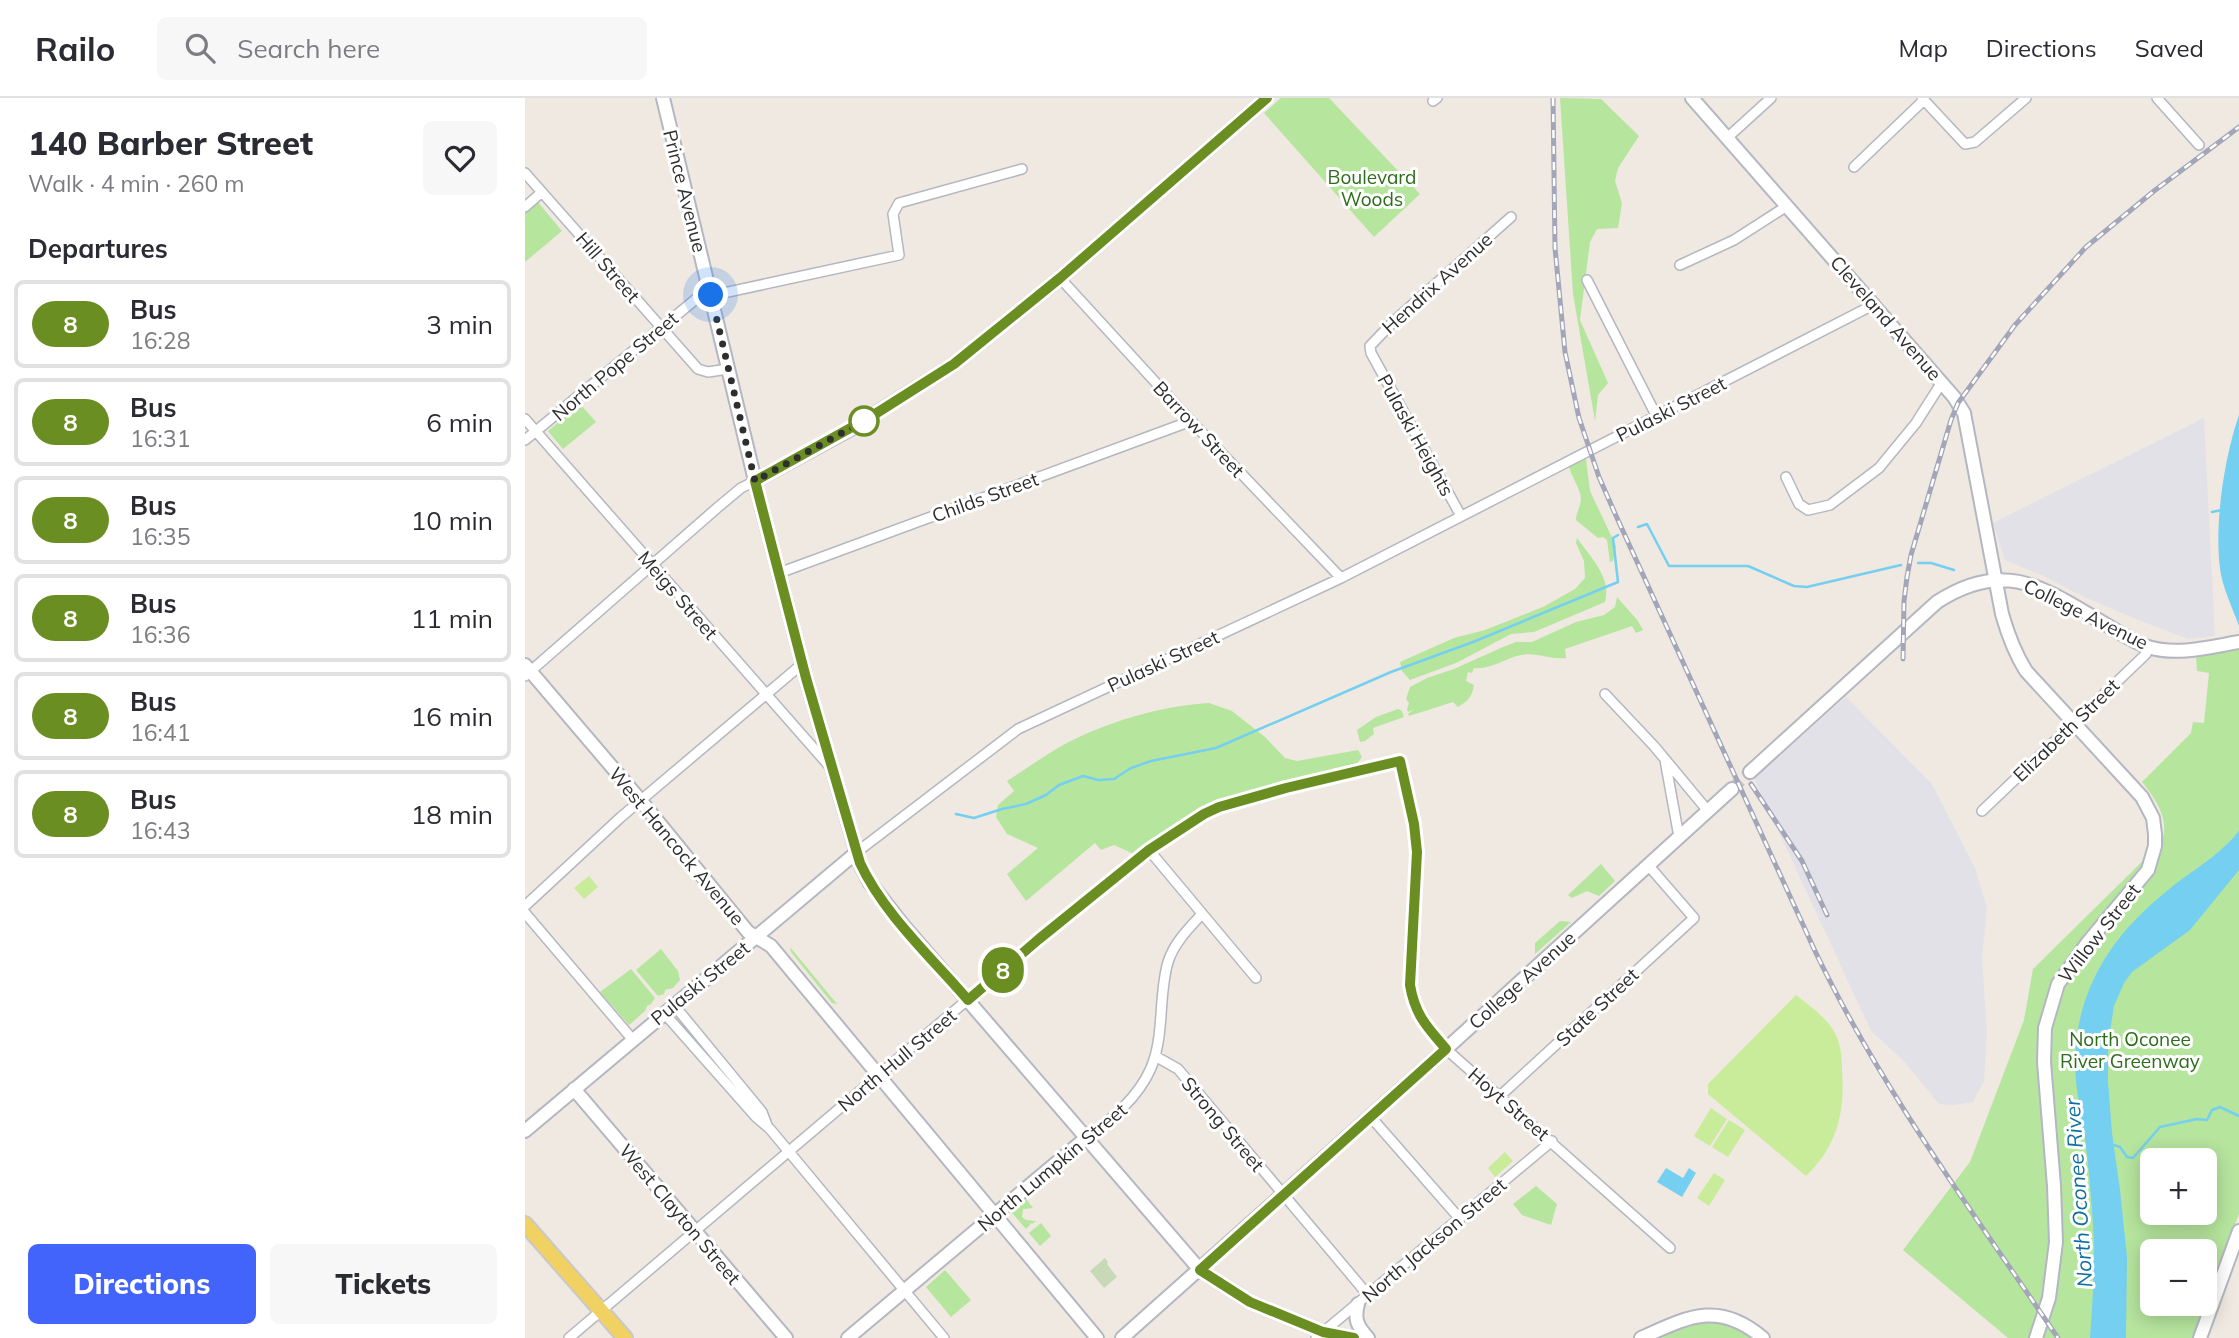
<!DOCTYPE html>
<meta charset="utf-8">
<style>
body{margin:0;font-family:Mulish,sans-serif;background:#f7f7f7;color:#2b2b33;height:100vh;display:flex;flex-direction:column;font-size:26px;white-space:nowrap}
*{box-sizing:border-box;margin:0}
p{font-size:23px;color:#7c7c81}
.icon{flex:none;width:38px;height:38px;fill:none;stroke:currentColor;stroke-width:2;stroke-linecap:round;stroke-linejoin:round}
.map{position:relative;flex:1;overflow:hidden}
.drawer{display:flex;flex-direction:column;background:#fff;width:525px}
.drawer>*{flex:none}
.badge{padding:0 14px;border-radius:23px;font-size:24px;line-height:46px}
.tools{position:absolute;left:1615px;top:1050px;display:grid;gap:14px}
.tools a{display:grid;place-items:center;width:77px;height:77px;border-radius:10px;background:#fff;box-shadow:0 4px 18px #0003;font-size:35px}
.you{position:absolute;width:35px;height:35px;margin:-18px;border:5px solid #fff;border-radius:50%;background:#1a73e8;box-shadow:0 0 0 10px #1a73e833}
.map>.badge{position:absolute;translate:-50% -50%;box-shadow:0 0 0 4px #fff}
h2{padding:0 28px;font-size:26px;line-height:63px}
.round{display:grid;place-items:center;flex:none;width:74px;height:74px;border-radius:10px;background:#f7f7f7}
.headline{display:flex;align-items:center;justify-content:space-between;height:119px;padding:0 28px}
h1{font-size:33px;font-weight:800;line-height:52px}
.primary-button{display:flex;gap:14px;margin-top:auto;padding:14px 28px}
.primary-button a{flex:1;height:80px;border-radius:10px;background:#4264fb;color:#fff;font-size:28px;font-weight:800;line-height:80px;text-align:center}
.primary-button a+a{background:#f7f7f7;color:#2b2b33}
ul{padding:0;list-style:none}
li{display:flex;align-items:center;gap:21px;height:88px;margin:0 14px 10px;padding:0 14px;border:4px solid #e1e1e2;border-radius:10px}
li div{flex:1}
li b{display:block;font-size:26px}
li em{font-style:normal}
li .badge{min-width:77px;font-weight:700;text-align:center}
header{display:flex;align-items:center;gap:42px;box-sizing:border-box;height:98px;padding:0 35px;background:#fff;border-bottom:2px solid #e1e1e2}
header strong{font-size:33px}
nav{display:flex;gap:38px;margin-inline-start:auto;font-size:24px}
.search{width:490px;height:63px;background:#f7f7f7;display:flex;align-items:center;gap:18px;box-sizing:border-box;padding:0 24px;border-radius:10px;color:#7c7c81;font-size:26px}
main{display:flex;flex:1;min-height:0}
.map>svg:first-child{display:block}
.industrial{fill:#e3e1e8}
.green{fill:#b6e59e;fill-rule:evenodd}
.cemetery{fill:#c8d9b8}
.pitch{fill:#c9ec9a}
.water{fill:#75cff0}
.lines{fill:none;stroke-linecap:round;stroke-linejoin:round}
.stream{stroke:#75cff0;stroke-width:2.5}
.secondary-tunnel{stroke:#c8c4bd;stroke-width:12;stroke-dasharray:12 6;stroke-linecap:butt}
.street-casing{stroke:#b4b7c1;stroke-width:12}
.secondary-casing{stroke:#b4b7c1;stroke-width:16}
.primary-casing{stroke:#c9c9c9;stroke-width:18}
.street{stroke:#fff;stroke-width:9}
.secondary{stroke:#fff;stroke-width:12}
.primary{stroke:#f2d163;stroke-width:14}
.rail-casing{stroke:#a3a6b8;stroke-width:5}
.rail{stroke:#fff;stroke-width:2.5;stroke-dasharray:8;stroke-linecap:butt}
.line-casing{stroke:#fff;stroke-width:16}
.line{stroke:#6b8e23;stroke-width:10}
.walk{stroke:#2e2e2e;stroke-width:7;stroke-dasharray:0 12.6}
.stop-dot{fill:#fff;stroke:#6b8e23;stroke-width:3.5}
.labels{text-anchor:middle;stroke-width:6;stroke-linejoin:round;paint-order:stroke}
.park-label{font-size:19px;fill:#2c6e1b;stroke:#fff}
.street-label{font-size:19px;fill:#2e2e2e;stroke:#fff}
.water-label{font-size:21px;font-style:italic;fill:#0d6fa3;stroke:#fff}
</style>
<header>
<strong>Railo</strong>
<div class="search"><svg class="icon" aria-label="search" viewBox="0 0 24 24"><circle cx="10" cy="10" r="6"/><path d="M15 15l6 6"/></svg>Search here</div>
<nav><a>Map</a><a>Directions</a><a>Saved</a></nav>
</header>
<main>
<section class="drawer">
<div class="headline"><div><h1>140 Barber Street</h1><p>Walk · 4 min · 260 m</p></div><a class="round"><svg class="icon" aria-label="heart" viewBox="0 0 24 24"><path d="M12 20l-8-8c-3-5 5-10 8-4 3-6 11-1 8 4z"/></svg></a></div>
<h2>Departures</h2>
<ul>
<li><span class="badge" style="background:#6b8e23;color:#fff">8</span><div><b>Bus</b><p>16:28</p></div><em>3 min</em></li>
<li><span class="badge" style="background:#6b8e23;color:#fff">8</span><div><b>Bus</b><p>16:31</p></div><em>6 min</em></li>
<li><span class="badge" style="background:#6b8e23;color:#fff">8</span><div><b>Bus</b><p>16:35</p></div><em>10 min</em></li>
<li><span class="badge" style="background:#6b8e23;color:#fff">8</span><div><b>Bus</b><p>16:36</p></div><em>11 min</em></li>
<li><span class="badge" style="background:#6b8e23;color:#fff">8</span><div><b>Bus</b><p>16:41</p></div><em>16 min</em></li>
<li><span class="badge" style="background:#6b8e23;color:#fff">8</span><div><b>Bus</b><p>16:43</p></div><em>18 min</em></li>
</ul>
<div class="primary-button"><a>Directions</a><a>Tickets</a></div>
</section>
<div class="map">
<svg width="1714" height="1240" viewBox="0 0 1714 1240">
<rect width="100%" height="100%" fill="#efe9e1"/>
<!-- industrial -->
<path class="industrial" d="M 1679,320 L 1690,538 L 1663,541 L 1606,519 L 1553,496 L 1519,478 L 1480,462 L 1468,425 Z
M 1321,599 L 1407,686 L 1450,770 L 1462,810 L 1457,860 L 1462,935 L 1459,983 L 1448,1004 L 1429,1007 L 1414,1006 L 1379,963 L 1346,933 L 1229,680 Z"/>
<!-- green -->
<path class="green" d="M 756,0 L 804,0 L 895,96 L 849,139 L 739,15 Z
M 1035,0 L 1076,1 L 1114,38 L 1093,70 L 1090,83 L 1097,105 L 1093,130 L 1072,131 L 1065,144 L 1055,222 L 1083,285 L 1073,297 L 1070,323 L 1048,196 Z
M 12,103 L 37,133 L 0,164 L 0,114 Z
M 55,306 L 71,324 L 38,351 L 23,333 Z
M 1061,361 L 1065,393 L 1091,448 L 1088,463 L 1085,464 L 1082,442 L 1078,439 L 1073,440 L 1051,422 C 1051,415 1056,408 1056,400 C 1055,389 1046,379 1044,368 Z
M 1052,440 C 1065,459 1087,479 1080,504 L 1009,534 L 986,536 L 931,565 L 885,582 L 877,573 L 875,564 L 929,540 L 960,532 L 1018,509 L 1050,491 L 1060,480 L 1059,463 L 1051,445 Z
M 1092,499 L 1113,523 L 1118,532 L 1111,535 L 1107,528 L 1040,551 L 1041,560 C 1025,562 1012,554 996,557 C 980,560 966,572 949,570 L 947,575 L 943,574 L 941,583 L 949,587 C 947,599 943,603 933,609 L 928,604 L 884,618 L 883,616 L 889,611 L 883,614 L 882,611 L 884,605 L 881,601 L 885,589 L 902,580 L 929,571 L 978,549 L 991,544 L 1007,544 L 1051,524 L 1079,517 L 1090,509 Z
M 1714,548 L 1714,1116 L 1667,1240 L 1483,1240 L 1378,1152 L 1445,1064 L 1499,922 L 1508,871 L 1636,745 C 1646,723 1631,701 1617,684 L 1666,635 L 1668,624 L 1679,625 L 1684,575 L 1672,573 L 1671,558 ZM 1628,1062 L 1680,1062 L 1680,1115 L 1628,1115 ZM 1628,1153 L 1680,1153 L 1680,1206 L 1628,1206 Z
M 684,605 L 707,613 L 740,639 L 760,660 L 772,663 L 833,652 L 837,659 L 832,666 L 725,692 L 679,708 L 609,756 L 589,747 L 576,752 L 570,745 L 501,803 L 482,776 L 513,750 L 482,736 L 471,719 L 473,707 L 489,693 L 482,683 C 501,671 519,658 538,647 C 581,624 635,608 684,605 Z
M 873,611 L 877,613 L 879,619 L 848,630 L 849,636 L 840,643 L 835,644 L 832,632 L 851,619 Z
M 1076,766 L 1090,783 L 1074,798 L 1062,793 L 1047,800 L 1043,797 Z
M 1035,823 L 1046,824 L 1010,856 L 1010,845 Z
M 265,849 L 312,906 L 307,905 L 266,854 Z
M 136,851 L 153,873 L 155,882 L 148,890 L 140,892 L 139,896 L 133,898 L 111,872 Z
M 106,871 L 130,900 L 126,906 L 122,908 L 120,913 L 104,927 L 75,894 Z
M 1011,1088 L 1032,1106 L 1026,1127 L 997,1117 L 988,1106 Z
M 501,1101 L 508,1110 L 498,1111 L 497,1119 L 501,1122 L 511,1123 L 507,1126 L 505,1125 L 505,1127 L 501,1131 L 487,1115 Z
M 516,1125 L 526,1138 L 515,1148 L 504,1135 Z
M 420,1172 L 446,1202 L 426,1219 L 401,1189 Z
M 1194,1220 L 1233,1240 L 1128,1240 L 1171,1222 Z"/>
<!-- cemetery -->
<path class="cemetery" d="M 580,1160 L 583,1164 L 582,1166 L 592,1179 L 579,1190 L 565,1173 Z"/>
<!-- pitch -->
<path class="pitch" d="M 64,778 L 73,789 L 59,801 L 49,790 Z
M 1271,897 C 1285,908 1302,920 1310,935 C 1316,947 1317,960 1317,973 C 1320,1015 1312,1048 1281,1078 L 1183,996 L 1183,986 Z
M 1186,1010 L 1202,1021 L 1185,1048 L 1169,1038 Z
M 1204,1022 L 1220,1032 L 1203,1059 L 1187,1049 Z
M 980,1054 L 988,1063 L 970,1079 L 963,1070 Z
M 1189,1075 L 1200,1082 L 1184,1108 L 1172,1100 Z"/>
<!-- water -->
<path class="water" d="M 1714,317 L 1714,528 C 1708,511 1700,495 1696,477 C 1688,432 1699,360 1714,317 Z
M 1714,733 L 1714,772 L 1665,832 L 1607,874 L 1599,885 L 1589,908 L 1583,946 L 1583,984 L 1587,1035 L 1595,1092 L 1602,1159 L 1601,1235 L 1601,1240 L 1565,1240 C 1568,1198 1571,1155 1567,1113 C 1565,1087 1563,1060 1559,1034 C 1557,1020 1554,1006 1552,992 C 1545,939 1558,890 1589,847 C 1608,821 1632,800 1657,781 C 1678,766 1698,753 1714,733 Z
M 1141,1070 L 1158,1080 L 1164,1070 L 1171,1075 L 1157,1099 L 1132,1084 Z"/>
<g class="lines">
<!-- stream -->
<path class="stream" d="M 1687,414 L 1697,412
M 1113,429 L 1122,426 L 1144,468 L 1223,468 L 1269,488 L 1282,489 L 1376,467
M 1393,465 L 1406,465 L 1429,472
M 431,716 L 449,720 L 477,711 L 501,706 L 521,697 L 534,687 L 558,678 L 573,682 L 589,681 L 606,670 L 626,663 L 691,650 L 866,574 L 948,544 L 1093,484 L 1088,440 L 1093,437
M 1586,1046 L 1595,1049 L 1602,1059 L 1608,1060 L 1635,1029 L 1672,1021 L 1682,1022 L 1687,1012 L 1695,1009 L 1714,1018"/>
<!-- secondary-tunnel -->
<path class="secondary-tunnel" d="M 1207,691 L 1225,674"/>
<!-- street casing -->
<g class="street-casing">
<path id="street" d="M 1397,0 L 1440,46 L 1450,44 L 1501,0
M 1632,0 L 1674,47
M 908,3 L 912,0
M 1202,40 L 1246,0
M 1329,69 L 1399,2
M 0,75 L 173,271 L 183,274 L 203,271
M 0,109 L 17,94
M 1155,167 L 1209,142 L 1262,108
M 535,180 L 666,323 L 816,480
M 1062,182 L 1132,319
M 0,321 L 306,670
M 0,342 L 171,201 L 374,157 L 368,116 L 374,105 L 497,71
M 1261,379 L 1274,406 L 1283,412 L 1305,407 L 1354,370 L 1391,325 L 1417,284
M 936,418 L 846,255 L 845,248 L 868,224 L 986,119
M 254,475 L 666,323
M 0,578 L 192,410 L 216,390 L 230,383
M 1080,596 L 1129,648 L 1183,713
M 1140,662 L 1154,739
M 1457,713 L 1621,556 L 1623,549
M 624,752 L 731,880
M 332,754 L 493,631 L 816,480 L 1350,206
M 0,808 L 96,719 L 277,566
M 0,815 L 108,942
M 149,907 L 237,1014 L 242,1027
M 139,915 L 231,1019 L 245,1031 L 419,1240
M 630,958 L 653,971 L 843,1197
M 975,998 L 1169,820 L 1123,767
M 845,1018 L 935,1121
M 561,1040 C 587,1021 613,1000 626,970 C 640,936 633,898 643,864 C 649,845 664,830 677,816
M 44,1240 L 514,841 L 624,752 L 662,725 L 694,709 L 761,690 L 875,663 L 889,726 L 892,754 L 885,887 L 887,899 L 896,922 L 921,951 L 1145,1150
M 791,1240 L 1027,1043"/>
</g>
<!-- secondary casing -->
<g class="secondary-casing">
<path id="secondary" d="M 138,0 L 233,395 L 281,580 L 335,766 L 345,785 L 378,827 L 675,1172 L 725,1204 L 798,1234 L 828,1240
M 1167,0 L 1429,299 L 1439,315 L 1477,516 C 1483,537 1489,554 1501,573 L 1617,699 L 1628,720 L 1630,736 L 1630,748 L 1623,772 L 1563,844 L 1533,886 L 1520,930 L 1519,964 L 1529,1088 L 1531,1144 L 1524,1200 L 1511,1240
M 230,383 L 324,332 L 429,266 L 535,180 L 742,0
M 0,567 L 116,703 L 223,834 L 246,848 L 572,1240
M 1225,674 L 1412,504 C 1482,458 1523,493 1585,529 C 1597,536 1610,545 1623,549 C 1652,558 1685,549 1714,544
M 49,991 L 261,1240
M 0,1033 L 332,754
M 833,1206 C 829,1221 832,1228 843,1240
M 323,1240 L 561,1040
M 597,1240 L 921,951 L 1207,691
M 1116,1240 C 1163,1219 1193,1202 1238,1240
M 1675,1240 L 1714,1133"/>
</g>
<!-- primary casing -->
<g class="primary-casing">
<path id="primary" d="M 0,1126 L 100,1240"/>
</g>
<!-- street -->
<use href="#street" class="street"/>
<!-- secondary -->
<use href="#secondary" class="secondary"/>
<!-- primary -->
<use href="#primary" class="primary"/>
<!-- rail casing -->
<g class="rail-casing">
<path id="rail" d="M 1028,0 L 1030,150 L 1040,254 L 1054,320 L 1074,379 L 1092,420 L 1290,853 C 1356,991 1448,1114 1533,1240
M 1378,561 L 1379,503 L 1382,479 L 1386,457 L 1426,322 L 1433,305 L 1490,227 L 1561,149 L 1629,93 L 1714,29
M 1226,686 L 1277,763 L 1302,817"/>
</g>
<!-- rail -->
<use href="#rail" class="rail"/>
</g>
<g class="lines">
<!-- line casing -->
<g class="line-casing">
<path id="line" d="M 742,0 L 535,180 L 429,266 L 347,318 L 230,383 L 281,580 L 335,765 C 358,815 408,861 443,902 L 514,841 L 624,752 L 679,716 L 694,709 L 761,690 L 875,663 L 889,726 L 892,754 L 885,887 C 890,917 902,929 921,951 L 675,1172 L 725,1204 L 798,1234 L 829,1240"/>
</g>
<!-- line -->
<use href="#line" class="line"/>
<!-- walk -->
<path class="walk" d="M 186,197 L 230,383 L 344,320 L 339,323"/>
</g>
<!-- markers -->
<circle class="stop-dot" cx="339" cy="323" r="14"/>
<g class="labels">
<!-- park labels -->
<g class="park-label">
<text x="847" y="86">Boulevard<tspan x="847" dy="22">Woods</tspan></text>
<text x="1605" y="948">North Oconee<tspan x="1605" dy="22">River Greenway</tspan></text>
</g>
<!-- street labels -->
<g class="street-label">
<text transform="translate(160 93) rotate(76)" y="7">Prince Avenue</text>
<text transform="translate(83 169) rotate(49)" y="7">Hill Street</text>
<text transform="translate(912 185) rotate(-42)" y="7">Hendrix Avenue</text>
<text transform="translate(1361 220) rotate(49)" y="7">Cleveland Avenue</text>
<text transform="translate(90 268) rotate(-40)" y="7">North Pope Street</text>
<text transform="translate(1146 311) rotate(-27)" y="7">Pulaski Street</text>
<text transform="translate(674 331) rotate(47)" y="7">Barrow Street</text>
<text transform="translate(891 337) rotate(61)" y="7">Pulaski Heights</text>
<text transform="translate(460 399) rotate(-20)" y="7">Childs Street</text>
<text transform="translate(153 497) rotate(49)" y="7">Meigs Street</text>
<text transform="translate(1561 516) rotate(26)" y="7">College Avenue</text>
<text transform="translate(638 563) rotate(-25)" y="7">Pulaski Street</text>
<text transform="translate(1541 632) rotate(-44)" y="7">Elizabeth Street</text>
<text transform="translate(152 748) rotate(50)" y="7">West Hancock Avenue</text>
<text transform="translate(1574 835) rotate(-52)" y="7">Willow Street</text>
<text transform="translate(997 882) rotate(-42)" y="7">College Avenue</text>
<text transform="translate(175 885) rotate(-39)" y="7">Pulaski Street</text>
<text transform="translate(1072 909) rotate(-43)" y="7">State Street</text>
<text transform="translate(372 962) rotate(-40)" y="7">North Hull Street</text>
<text transform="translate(984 1006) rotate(41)" y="7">Hoyt Street</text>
<text transform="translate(698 1026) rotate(50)" y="7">Strong Street</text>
<text transform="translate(527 1069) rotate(-40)" y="7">North Lumpkin Street</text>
<text transform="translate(155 1116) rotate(50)" y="7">West Clayton Street</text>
<text transform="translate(909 1142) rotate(-40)" y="7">North Jackson Street</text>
</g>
<!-- water labels -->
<g class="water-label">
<text transform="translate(1554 1095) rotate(-94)" y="7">North Oconee River</text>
</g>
</g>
</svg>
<div class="tools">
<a>+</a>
<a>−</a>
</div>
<div class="you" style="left:186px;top:197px"></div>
<b class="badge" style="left:478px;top:872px;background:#6b8e23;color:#fff">8</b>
</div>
</main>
